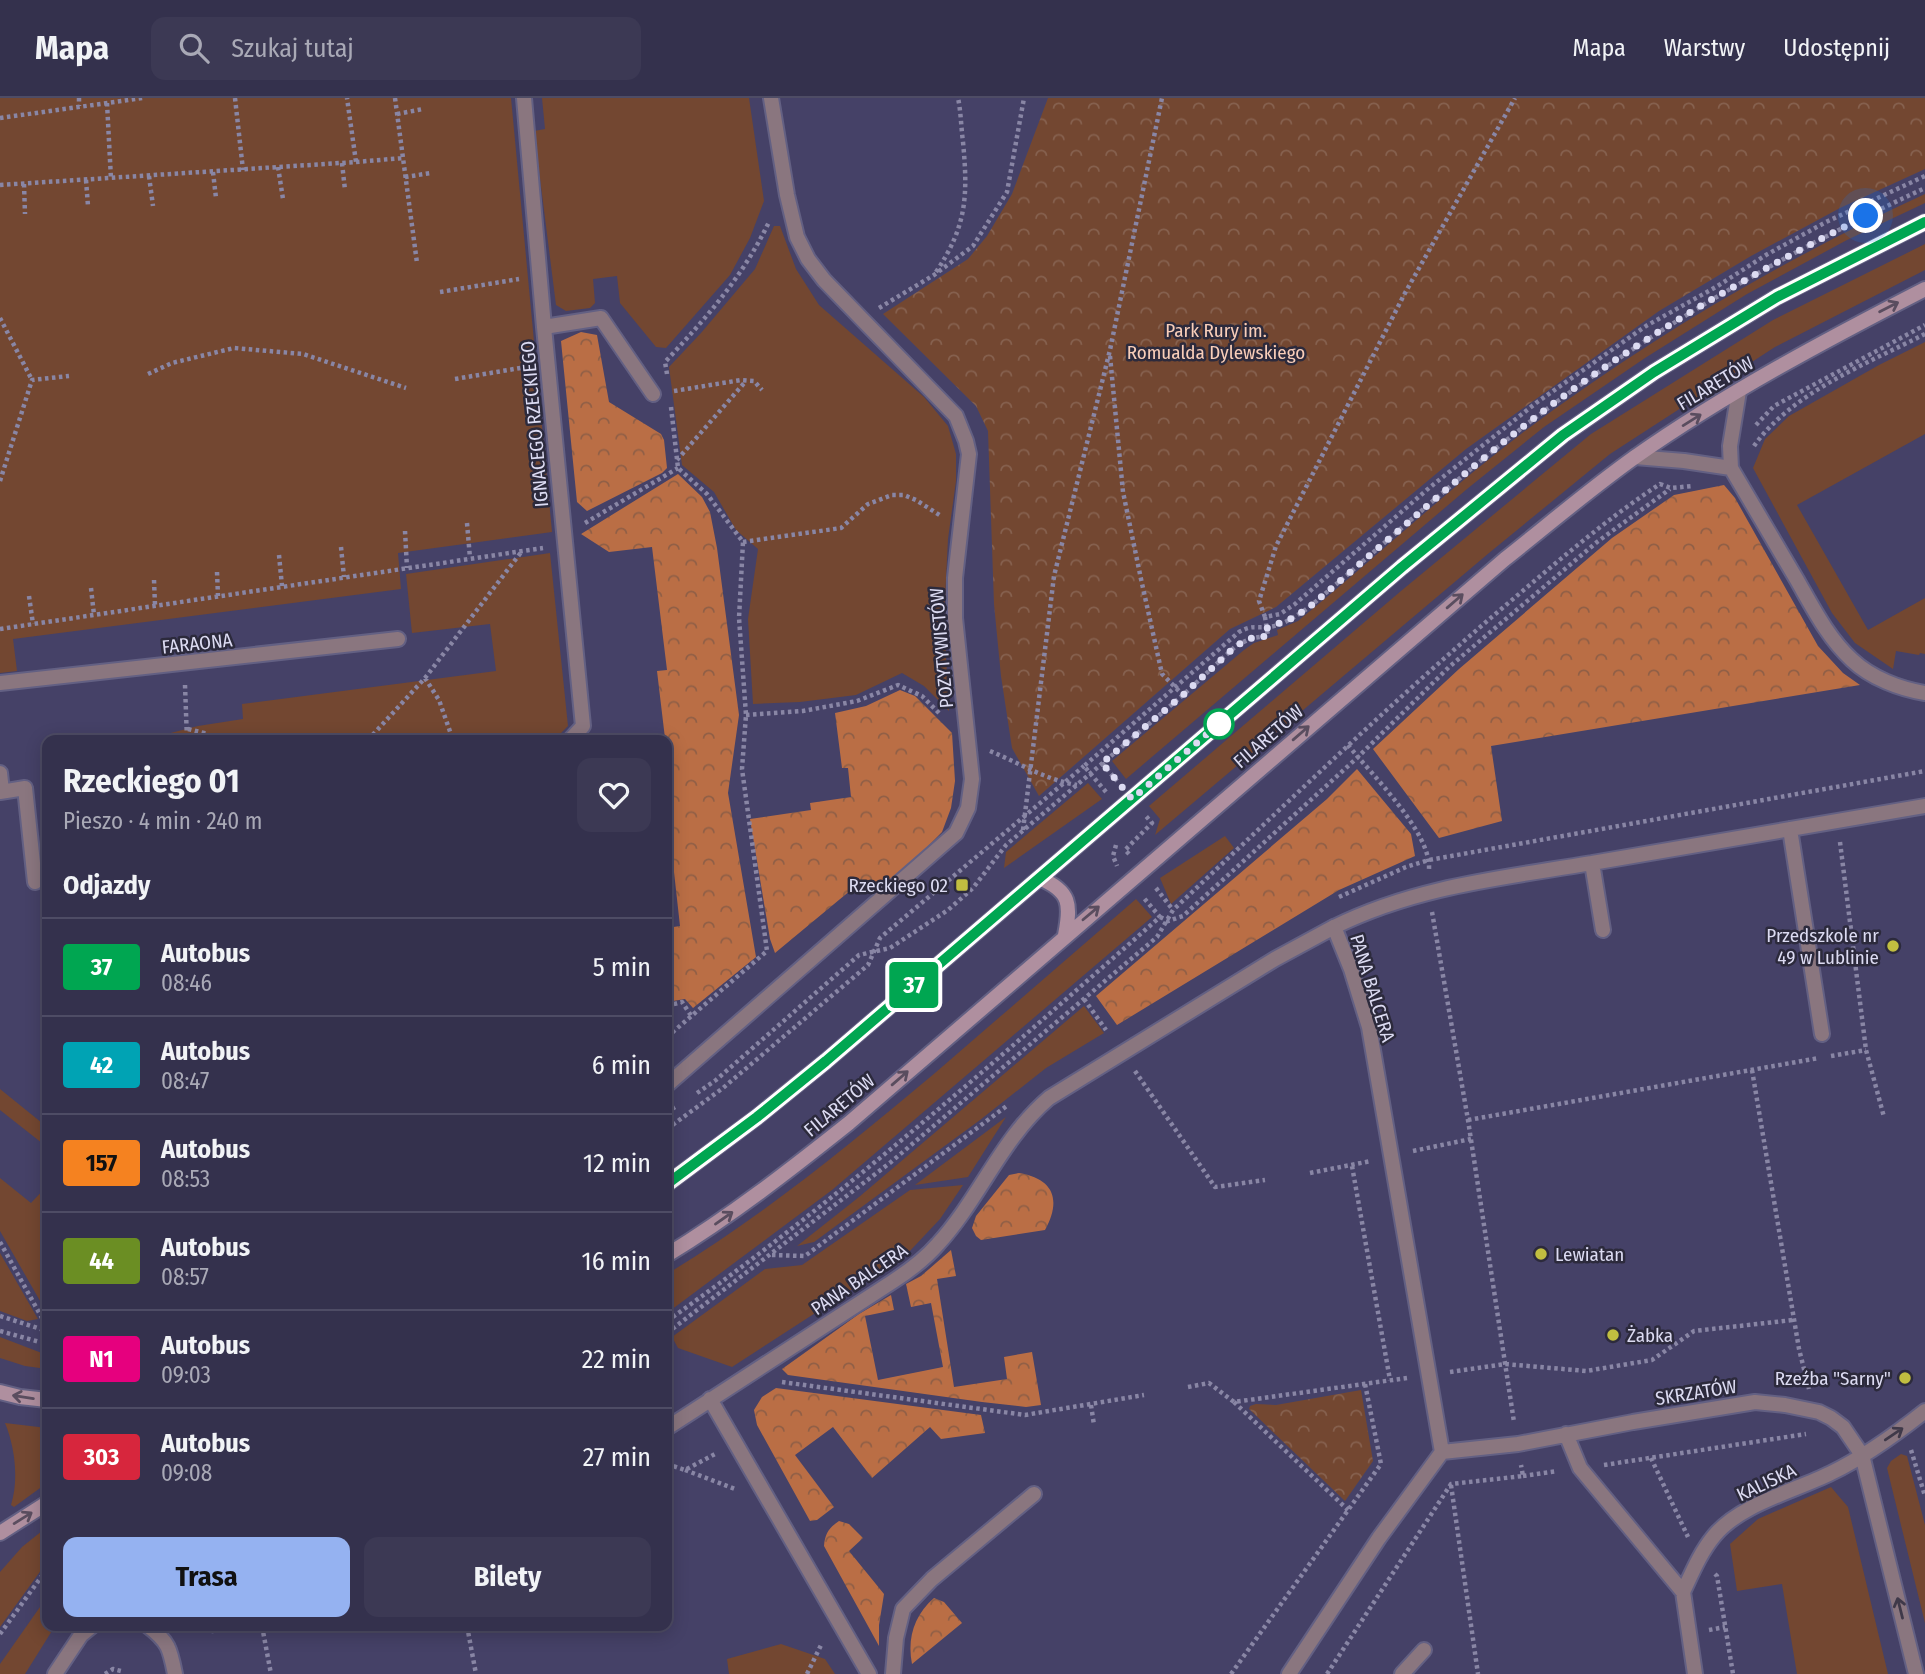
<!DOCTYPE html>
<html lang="pl">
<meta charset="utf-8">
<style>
body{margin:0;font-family:"Fira Sans Condensed",sans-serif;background:#3c3954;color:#f1f3f6;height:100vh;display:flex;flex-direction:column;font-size:26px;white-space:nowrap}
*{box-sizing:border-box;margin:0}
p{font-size:23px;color:#a9a9b6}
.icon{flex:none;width:38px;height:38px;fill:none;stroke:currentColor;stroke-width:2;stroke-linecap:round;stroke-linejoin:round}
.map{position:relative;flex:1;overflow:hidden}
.side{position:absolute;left:42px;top:637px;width:630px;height:896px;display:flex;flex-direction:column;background:#34314d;border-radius:14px;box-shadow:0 4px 18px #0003,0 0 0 2px #4e4c65}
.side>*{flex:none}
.badge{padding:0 14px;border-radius:5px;font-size:24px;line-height:46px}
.you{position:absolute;width:35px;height:35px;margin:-18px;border:5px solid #fff;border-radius:50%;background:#1a73e8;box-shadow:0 0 0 10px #1a73e833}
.map>.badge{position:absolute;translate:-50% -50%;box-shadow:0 0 0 4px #fff}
h2{padding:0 21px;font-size:26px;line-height:63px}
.round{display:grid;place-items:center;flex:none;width:74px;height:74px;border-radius:14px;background:#3c3954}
.headline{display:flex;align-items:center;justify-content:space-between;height:119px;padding:0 21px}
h1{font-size:33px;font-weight:700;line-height:52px}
.primary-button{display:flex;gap:14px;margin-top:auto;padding:14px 21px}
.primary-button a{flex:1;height:80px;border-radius:14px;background:#95b2f1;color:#111;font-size:28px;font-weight:700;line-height:80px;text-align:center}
.primary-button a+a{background:#3c3954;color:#f1f3f6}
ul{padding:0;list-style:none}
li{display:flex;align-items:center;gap:21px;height:98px;padding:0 21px;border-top:2px solid #4e4c65}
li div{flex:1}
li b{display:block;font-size:26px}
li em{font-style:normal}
li .badge{min-width:77px;font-weight:700;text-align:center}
header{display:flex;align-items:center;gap:42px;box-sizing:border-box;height:98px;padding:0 35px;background:#34314d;border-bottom:2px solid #4e4c65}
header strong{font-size:33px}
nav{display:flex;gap:38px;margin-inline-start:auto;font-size:24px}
.search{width:490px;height:63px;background:#3c3954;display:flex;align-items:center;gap:18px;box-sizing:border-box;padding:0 24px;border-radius:14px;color:#a9a9b6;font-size:26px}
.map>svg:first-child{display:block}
.grass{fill:#734731}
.forest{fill:url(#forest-crowns)}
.park{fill:url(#park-crowns)}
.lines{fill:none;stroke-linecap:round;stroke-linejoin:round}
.lane-casing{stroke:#636083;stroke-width:18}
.street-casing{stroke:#636083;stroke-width:18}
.secondary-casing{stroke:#636083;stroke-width:18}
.path{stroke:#8986a5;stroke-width:4.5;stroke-dasharray:3.5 3.5;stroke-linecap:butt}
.lane{stroke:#8a767f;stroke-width:14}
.street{stroke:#8a767f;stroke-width:14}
.secondary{stroke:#af8f9f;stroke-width:14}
.oneway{stroke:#5a4d5f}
.oneway2{stroke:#3f3949}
.line-casing{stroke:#fff;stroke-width:16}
.line{stroke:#00a651;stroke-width:10}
.walk{stroke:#dcdbf2;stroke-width:7;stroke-dasharray:0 12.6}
.stop-dot{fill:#fff;stroke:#00a651;stroke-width:3.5}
.poi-dot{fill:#c1be40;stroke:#2c2a3c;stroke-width:2.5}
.labels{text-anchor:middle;stroke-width:5;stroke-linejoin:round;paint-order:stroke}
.park-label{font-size:19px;fill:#f9ceb9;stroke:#2c2a3c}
.street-label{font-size:19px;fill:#dcdbf2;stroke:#2c2a3c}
.poi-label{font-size:19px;fill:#dcdbf2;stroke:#2c2a3c;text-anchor:end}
</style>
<header>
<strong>Mapa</strong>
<div class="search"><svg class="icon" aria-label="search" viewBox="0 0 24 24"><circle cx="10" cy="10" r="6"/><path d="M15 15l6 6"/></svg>Szukaj tutaj</div>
<nav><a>Mapa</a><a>Warstwy</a><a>Udostępnij</a></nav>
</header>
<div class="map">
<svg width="1925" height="1576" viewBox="0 0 1925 1576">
<defs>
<pattern id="forest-crowns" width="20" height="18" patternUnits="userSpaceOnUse" patternTransform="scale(1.75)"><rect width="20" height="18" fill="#ba6e45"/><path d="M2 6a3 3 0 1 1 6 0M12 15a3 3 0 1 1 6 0" fill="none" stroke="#905f46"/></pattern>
<pattern id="park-crowns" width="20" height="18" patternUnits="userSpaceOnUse" patternTransform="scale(1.75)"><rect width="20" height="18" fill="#734731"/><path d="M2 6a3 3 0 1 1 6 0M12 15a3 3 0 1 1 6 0" fill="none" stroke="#86614f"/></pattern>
</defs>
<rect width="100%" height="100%" fill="#454167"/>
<!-- grass -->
<path class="grass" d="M 0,0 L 511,0 L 552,434 L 398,455 L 401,491 L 13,541 L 17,573 L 0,575 Z
M 542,0 L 749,0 L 764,103 L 750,140 L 730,177 L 666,250 L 656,249 L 620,205 L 617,178 L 593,181 L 595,205 L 590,210 L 566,213 L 556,207 L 534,33 L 545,31 Z
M 1925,96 L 1925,105 L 1847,142 L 1747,196 L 1645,260 L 1544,329 L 1467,391 L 1126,681 L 1112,663 L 1244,552 L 1254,545 L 1278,537 L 1277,532 L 1298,523 C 1373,462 1444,395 1521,336 C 1646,242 1782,162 1925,96 Z
M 774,128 L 780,128 L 796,171 L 819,207 L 924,299 L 948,328 L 956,356 L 956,383 L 948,441 L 944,521 L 949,613 L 924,588 L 902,575 L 856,597 L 800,604 L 753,606 L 748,521 L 758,451 L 736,432 L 714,394 L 682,367 L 669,269 L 701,235 L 755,171 Z
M 1925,146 L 1925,172 L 1775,249 L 1610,356 L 1489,455 L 1155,737 L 1160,721 L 1149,708 L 1401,493 L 1591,336 L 1773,222 Z
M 1925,244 L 1925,336 L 1797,407 L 1868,532 L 1925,500 L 1925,556 L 1920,555 L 1919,557 L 1896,553 L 1893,571 L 1855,545 L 1832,515 L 1753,370 L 1765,341 L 1789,318 L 1879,267 Z
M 550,455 L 568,628 L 554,642 L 152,642 L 151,640 L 198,628 L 243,621 L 242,606 L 496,573 L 490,526 L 412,535 L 406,476 Z
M 1088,685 L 1102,701 L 1004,770 L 1006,754 Z
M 1225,738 L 1234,750 L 1171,806 L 1160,780 Z
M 1136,801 L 1152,819 L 832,1092 L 667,1215 L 667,1176 C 763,1118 849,1047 935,975 C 1002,917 1069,859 1136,801 Z
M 1084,908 L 1104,935 L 1046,970 L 980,1022 L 814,1144 L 797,1148 L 859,1099 Z
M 0,991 L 47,1029 L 47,1049 L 0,1012 Z
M 1006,1019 L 968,1079 L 915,1087 Z
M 0,1080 L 31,1105 L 47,1088 L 47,1103 L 40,1112 L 47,1117 L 47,1215 L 0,1133 Z
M 963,1087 L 940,1121 L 908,1155 L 732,1269 L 678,1250 L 672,1239 L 765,1171 L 802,1167 L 910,1092 Z
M 0,1155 L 38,1221 L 27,1223 L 0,1213 Z
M 0,1239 L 47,1257 L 47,1271 L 25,1268 L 0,1260 Z
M 5,1325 L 47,1330 L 47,1385 L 14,1409 L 11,1407 C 19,1382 15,1349 5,1325 Z
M 1901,1356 L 1907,1358 L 1925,1427 L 1925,1525 L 1887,1370 L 1891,1363 Z
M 1831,1389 L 1848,1409 L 1888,1576 L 1797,1576 L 1782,1486 L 1737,1493 L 1730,1446 L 1758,1421 Z
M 47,1429 L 47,1464 L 0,1529 L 0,1474 L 22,1449 Z
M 47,1499 L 47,1528 L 55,1528 L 25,1576 L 0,1576 L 0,1566 Z
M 781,1546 L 825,1561 L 835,1576 L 729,1576 L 727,1561 Z"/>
<!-- forest -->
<path class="forest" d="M 581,234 L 597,237 L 609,304 L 661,336 L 664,342 L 667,370 L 662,375 L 587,413 L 577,404 L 561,243 Z
M 678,376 L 702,399 L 710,414 L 717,450 L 739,617 L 728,695 L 756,859 L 693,910 L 685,901 L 667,904 L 667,830 L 680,828 L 667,711 L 667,700 L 672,699 L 657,573 L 667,572 L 652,449 L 609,454 L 581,436 Z
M 1724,387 L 1735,400 L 1818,548 L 1843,575 L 1860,587 L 1491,648 L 1502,723 L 1439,740 L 1373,651 L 1459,571 L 1612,440 L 1674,397 Z
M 900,592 L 915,598 L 952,635 L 955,683 L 951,710 L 942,734 L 878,799 L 863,782 L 775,855 L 770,841 L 750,721 L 811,712 L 810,705 L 851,699 L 848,670 L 842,670 L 835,615 L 866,608 Z
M 1357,671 L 1411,736 L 1415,758 L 1339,792 L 1117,927 L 1096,898 L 1327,701 Z
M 1019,1075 C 1055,1081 1061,1103 1045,1132 L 981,1142 L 976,1138 L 972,1130 L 976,1118 L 1009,1077 Z
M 951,1152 L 956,1178 L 937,1181 L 954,1289 L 1007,1281 L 1004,1259 L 1032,1254 L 1041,1307 L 1026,1309 L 982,1304 L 788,1277 L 782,1271 L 859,1216 L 891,1197 L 894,1212 L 865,1218 L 878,1282 L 943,1269 L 931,1205 L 911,1209 L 906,1186 L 921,1178 Z
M 776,1290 L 981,1317 L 985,1335 L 941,1341 L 930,1329 L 872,1380 L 833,1329 L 795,1357 L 834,1409 L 817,1422 L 810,1423 L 757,1327 L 754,1312 L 762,1299 Z
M 839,1423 L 849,1426 L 863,1440 L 849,1453 L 884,1496 L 879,1527 L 879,1548 L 824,1448 C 825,1435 829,1430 839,1423 Z
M 934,1500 L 944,1504 L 962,1525 L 912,1566 C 907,1541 914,1517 934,1500 Z"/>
<!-- park -->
<path class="park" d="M 1048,0 L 1925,0 L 1925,71 L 1840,110 L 1751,158 L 1659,213 L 1466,351 L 1276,509 L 1230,531 L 1039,698 L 1012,650 L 1001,578 L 994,506 L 988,333 L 976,308 L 883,216 L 968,161 L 987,138 L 1012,96 Z
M 1361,1292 L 1373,1363 L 1345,1403 L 1249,1311 L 1250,1308 L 1256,1306 L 1276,1307 Z"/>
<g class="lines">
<!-- lane casing -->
<g class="lane-casing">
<path id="lane" d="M 524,0 L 544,229 L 583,628 L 570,642
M 544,229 L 601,220 L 653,296
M 1739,293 L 1730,348 L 1731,370 C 1753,407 1775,445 1797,482 C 1813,510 1828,540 1852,562 C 1871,580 1900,591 1925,595
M 1635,359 L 1684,363 L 1731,370
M 0,675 L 2,693
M 0,694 L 25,690 L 35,784
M 1790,731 L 1822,936
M 1592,765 L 1925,708
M 1334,829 C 1417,788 1503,780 1592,765 L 1603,832
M 148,1528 C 169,1544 170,1551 175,1576
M 55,1576 L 81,1537 L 92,1528
M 893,1576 L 896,1540 L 903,1511 L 932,1481 L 1034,1396
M 1402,1576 L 1424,1552"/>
</g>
<!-- street casing -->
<g class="street-casing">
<path id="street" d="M 0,585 L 398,541
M 667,987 L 956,735 L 968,710 L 972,681 L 955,520 L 955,480 L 969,356 L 966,343 L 956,318 L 824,182 L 808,161 L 797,139 L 787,97 L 771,0
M 710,1301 L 869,1576
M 667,1330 L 892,1184 C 909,1173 925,1161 938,1146 C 980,1100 1001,1041 1049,1000 L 1275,861 L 1334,829 L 1351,871 L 1369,929 L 1442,1354 L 1379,1440 L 1289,1576
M 1566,1336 L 1580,1370 L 1683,1494 L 1695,1576
M 1442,1354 L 1518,1346 L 1633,1324 L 1755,1304 L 1785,1307 L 1819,1314 L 1831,1320 L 1843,1329 L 1862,1357 L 1916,1576
M 1683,1494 C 1692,1475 1700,1455 1714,1438 C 1740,1406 1795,1393 1831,1375 C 1864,1359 1896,1336 1925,1313"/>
</g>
<!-- secondary casing -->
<g class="secondary-casing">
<path id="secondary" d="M 1039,780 C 1071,793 1071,807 1065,837
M 667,1086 L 757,1019 L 826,963 L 1402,469 L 1563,337 L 1654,274 L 1777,199 L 1925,124
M 667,1157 C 731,1118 790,1072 849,1025 L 1505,461 C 1548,427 1590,391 1635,359 C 1726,295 1826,242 1925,191
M 0,1294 L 20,1299 L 47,1302
M 0,1435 L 47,1405"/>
</g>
<!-- path -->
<path class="path" d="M 79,0 L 79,8
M 235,0 L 243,72
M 395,0 L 417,165
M 107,5 L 111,81
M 397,16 L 423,11
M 0,20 L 143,0
M 356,64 L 403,60
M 342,65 L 345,92
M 278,69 L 283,101
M 213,74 L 216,100
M 149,78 L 153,108
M 405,79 L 431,75
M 86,82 L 88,108
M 24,86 L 25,116
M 0,87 L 356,64 L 347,0
M 936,174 C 967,128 968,97 963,44 C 961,29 961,14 958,0
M 440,194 L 519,181
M 879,210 L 934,177 L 973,148 L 1007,94 L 1024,0
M 0,220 L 32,282
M 1110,258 L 1123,394 L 1141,481 L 1162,576 L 1183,597
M 148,276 L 172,265 L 234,250 L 303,256 L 406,290
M 667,276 L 665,264 C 707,219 742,180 769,124
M 455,281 L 526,269
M 674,293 L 741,282 L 754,283 L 762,292
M 1756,327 L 1774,308 L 1925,227
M 1754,348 C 1791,295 1868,265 1925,236
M 677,362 L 746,283
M 0,383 L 32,282 L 69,278
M 467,425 L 470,460
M 585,425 L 678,370
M 405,433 L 407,470
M 743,444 L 841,430 L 868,406 L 892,397 L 904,397 L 916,402 L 941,418
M 341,449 L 344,479
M 279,457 L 282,488
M 217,474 L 218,498
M 154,482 L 155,507
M 91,490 L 94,517
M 29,498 L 33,526
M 1265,519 L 1259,503 L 1276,448 L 1405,195 L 1515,0
M 0,531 L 543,450
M 425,580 L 439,602 L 453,642
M 185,587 L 187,642
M 746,617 L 803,613 L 857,603 L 898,587 L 922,598 L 941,617
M 188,631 L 204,635 L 215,642
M 368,642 L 425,580 L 522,453
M 1348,647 C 1371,676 1431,734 1429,771
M 990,653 C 1019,665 1046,682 1077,687
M 1102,665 L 1117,683
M 1106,694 L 1084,668 L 1239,534 C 1252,527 1253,530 1266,529 C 1281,529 1296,518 1308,510 C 1392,440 1473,364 1562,300 C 1675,218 1798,149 1925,90
M 1023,732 L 1054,478 L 1110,252 L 1162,0
M 1840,744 L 1866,952 L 1884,1019
M 1116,747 L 1113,758 L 1117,768
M 1129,756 L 1125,752 L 1152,725 L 1145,717
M 1156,790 L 1173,812
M 1339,799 L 1406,769 L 1429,762 L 1925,673
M 1432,814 L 1468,1022 L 1514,1324
M 1160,819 L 1168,823 L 1183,818 L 1358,659 L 1449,569 L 1597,444 L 1670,391
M 1084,901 L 1106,932
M 667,908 L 682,904 L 692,919
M 667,939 L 767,853 L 742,671 L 746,617 L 739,520 L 743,444 L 707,396 L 678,370 L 671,309
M 1831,958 L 1866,952
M 1752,972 L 1799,1251 L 1809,1291
M 1135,973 L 1215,1089 L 1265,1082
M 697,995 L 716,982 L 859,857 L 890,850 L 948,812 L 973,790 L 1006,747 L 1183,597 L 1237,547 L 1252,540 L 1268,538 L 1265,519 L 1280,516 L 1295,506 L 1429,390 L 1536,305 L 1646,228 L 1716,189 L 1766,157 L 1826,124 L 1925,78
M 667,1014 L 675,1009
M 1468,1022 L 1819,960
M 667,1031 L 723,990 L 868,867 L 880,840 L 1084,668
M 1413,1053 L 1471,1041
M 1352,1068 L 1390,1282
M 1310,1075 L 1371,1063
M 0,1144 L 47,1229
M 772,1157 L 805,1158 L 1008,1007
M 0,1218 L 47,1233
M 667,1223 C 841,1101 1000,959 1160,819 L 1143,799
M 0,1233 L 47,1246
M 667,1235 L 891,1064 L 1157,839 L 1173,812 C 1283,709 1391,604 1506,507 C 1556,465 1605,422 1660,386 L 1671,390 L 1692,388
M 1450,1274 L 1505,1266 L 1586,1273 L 1652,1262 L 1694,1233 L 1793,1222
M 782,1284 L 1025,1317 L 1144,1297
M 1188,1289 L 1209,1285 L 1234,1304 L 1407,1280
M 1234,1304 L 1348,1412
M 1091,1307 L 1094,1327
M 1911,1352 L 1925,1398
M 1651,1360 L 1688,1439
M 667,1366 L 685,1372 L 715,1356
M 1604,1367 L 1806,1336
M 685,1372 L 735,1391
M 1523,1378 L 1557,1373
M 1451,1387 L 1478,1576
M 1715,1476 L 1717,1478 L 1733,1576
M 205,1528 L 212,1533 L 229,1530
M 262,1528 L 271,1576
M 467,1528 L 476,1576
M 1709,1532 L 1725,1529
M 0,1536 L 47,1471
M 105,1576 L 113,1571 L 121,1573
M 807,1576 L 822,1545
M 1231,1576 L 1381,1366 L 1365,1286
M 1327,1576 L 1451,1386 L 1523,1378 L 1521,1367"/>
<!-- lane -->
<use href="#lane" class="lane"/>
<!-- street -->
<use href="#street" class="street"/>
<!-- secondary -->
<use href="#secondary" class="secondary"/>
</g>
<!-- one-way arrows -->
<defs><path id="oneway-shaft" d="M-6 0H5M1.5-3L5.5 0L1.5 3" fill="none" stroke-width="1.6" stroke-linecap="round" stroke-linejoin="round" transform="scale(1.75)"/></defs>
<g class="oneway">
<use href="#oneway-shaft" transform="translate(1889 209) rotate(-27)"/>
<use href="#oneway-shaft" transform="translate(1692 322) rotate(-32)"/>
<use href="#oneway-shaft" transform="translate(1455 503) rotate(-41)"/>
<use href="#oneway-shaft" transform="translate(1301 635) rotate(-41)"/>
<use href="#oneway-shaft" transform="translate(1091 815) rotate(-40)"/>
<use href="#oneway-shaft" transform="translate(900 980) rotate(-41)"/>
<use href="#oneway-shaft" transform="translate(724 1120) rotate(-35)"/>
<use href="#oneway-shaft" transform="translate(23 1299) rotate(-171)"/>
<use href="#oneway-shaft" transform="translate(23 1420) rotate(-32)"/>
</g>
<g class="oneway2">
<use href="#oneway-shaft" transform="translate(1894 1336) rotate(-34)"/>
<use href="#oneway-shaft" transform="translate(1900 1510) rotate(-104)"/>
</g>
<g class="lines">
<!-- line casing -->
<g class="line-casing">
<path id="line" d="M 667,1086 L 757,1019 L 826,963 L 1402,469 L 1563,337 L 1654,274 L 1777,199 L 1925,124"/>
</g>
<!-- line -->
<use href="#line" class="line"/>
<!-- walk -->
<path class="walk" d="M 1219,626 L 1222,623 L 1132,701 L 1102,665 L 1183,597 L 1237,547 L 1252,540 L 1268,538 L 1267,530 L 1293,520 L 1308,510 C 1392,440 1472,365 1561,300 C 1657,230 1760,171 1866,118"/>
</g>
<!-- markers -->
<circle class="stop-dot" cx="1219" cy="626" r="14"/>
<g class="poi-dot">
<rect x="955" y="780" width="14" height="14" rx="3.5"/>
<circle cx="1893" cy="848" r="7"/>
<circle cx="1541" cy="1156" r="7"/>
<circle cx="1613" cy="1237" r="7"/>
<circle cx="1905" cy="1280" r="7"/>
</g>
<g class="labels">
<!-- park labels -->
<g class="park-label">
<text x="1216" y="239">Park Rury im.<tspan x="1216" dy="22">Romualda Dylewskiego</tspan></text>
</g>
<!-- street labels -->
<g class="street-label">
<text transform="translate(1715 285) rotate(-31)" y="7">FILARETÓW</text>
<text transform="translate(534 326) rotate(-95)" y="7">IGNACEGO RZECKIEGO</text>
<text transform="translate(197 545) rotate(-6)" y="7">FARAONA</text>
<text transform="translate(941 550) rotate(-95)" y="7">POZYTYWISTÓW</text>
<text transform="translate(1268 638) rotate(-41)" y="7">FILARETÓW</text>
<text transform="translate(1373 890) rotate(73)" y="7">PANA BALCERA</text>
<text transform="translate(839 1007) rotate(-40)" y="7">FILARETÓW</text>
<text transform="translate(859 1181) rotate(-34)" y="7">PANA BALCERA</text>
<text transform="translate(1696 1294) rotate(-9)" y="7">SKRZATÓW</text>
<text transform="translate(1766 1384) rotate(-25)" y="7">KALISKA</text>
</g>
<!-- poi labels -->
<g class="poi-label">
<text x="948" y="794">Rzeckiego 02</text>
<text x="1879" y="844">Przedszkole nr<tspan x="1879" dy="22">49 w Lublinie</tspan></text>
<text x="1555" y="1163" text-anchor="start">Lewiatan</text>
<text x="1627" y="1244" text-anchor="start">Żabka</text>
<text x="1891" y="1287">Rzeźba "Sarny"</text>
</g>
</g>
</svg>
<div class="you" style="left:1866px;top:118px"></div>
<b class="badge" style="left:914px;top:887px;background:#00a651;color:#fff">37</b>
<section class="side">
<div class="headline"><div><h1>Rzeckiego 01</h1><p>Pieszo · 4 min · 240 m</p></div><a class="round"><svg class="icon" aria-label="heart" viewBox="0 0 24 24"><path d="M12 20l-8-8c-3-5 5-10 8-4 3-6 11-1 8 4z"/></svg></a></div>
<h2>Odjazdy</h2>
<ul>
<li><span class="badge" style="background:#00a651;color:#fff">37</span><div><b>Autobus</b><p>08:46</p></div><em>5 min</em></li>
<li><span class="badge" style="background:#00a3b4;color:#fff">42</span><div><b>Autobus</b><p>08:47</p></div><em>6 min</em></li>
<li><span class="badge" style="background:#f58220;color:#111">157</span><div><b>Autobus</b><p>08:53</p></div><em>12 min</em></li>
<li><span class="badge" style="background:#6b8e23;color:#fff">44</span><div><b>Autobus</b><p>08:57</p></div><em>16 min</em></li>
<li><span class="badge" style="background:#e6007e;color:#fff">N1</span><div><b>Autobus</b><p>09:03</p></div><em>22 min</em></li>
<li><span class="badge" style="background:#d7263d;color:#fff">303</span><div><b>Autobus</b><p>09:08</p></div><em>27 min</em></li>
</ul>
<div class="primary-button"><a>Trasa</a><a>Bilety</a></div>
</section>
</div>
